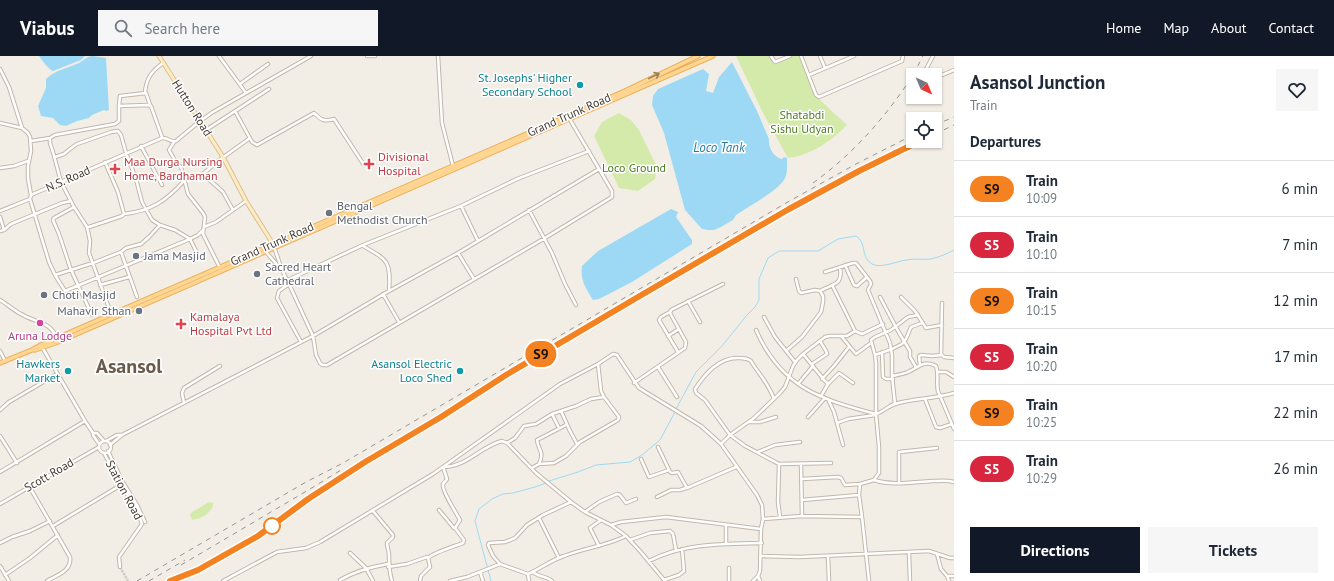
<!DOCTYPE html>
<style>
body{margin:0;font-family:"PT Sans",sans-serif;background:#f6f6f7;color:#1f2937;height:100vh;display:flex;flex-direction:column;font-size:15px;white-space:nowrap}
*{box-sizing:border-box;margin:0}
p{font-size:13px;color:#747a83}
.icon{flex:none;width:22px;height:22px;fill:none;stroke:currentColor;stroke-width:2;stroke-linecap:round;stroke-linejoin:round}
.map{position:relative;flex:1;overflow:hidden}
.sheet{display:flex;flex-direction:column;background:#fff;width:380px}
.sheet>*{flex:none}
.badge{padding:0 8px;border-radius:13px;font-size:14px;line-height:26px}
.needle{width:26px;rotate:136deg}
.controls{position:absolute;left:906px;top:12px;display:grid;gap:8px}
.controls a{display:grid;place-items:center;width:36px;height:36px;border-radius:0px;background:#fff;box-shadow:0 1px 3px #0004;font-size:20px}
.map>.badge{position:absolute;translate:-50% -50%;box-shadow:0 0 0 2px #fff}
h2{padding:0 16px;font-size:15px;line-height:36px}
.round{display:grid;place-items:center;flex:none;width:42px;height:42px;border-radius:0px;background:#f6f6f7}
.headline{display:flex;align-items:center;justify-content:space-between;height:68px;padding:0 16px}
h1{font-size:19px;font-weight:600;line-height:30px}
.primary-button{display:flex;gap:8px;margin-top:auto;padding:8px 16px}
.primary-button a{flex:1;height:46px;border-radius:0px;background:#111827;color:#fff;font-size:16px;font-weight:600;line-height:46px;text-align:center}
.primary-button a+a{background:#f6f6f7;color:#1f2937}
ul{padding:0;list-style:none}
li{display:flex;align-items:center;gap:12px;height:56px;padding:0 16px;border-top:1px solid #e0e1e3}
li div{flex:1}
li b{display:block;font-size:15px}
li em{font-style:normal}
li .badge{min-width:44px;font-weight:700;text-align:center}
header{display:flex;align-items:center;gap:24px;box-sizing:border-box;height:56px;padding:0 20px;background:#111827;color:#fff}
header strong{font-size:19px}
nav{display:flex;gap:22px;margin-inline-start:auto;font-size:14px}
.search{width:280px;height:36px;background:#f6f6f7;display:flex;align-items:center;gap:10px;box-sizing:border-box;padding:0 14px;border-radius:0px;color:#747a83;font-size:15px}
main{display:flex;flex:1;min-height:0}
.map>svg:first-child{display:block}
.green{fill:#d4eaab}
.water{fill:#9dd9f4}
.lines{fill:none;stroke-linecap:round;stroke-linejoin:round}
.stream{stroke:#9dd9f4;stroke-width:1}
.street-tunnel{stroke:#d0cbc2;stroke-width:2.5;stroke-dasharray:2.5 1;stroke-linecap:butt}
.street-casing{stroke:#c2b7aa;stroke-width:4.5}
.secondary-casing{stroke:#d9c094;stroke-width:5}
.primary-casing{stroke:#eab15d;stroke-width:5.5}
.street{stroke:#fff;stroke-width:2.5}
.secondary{stroke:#ffebc3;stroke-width:3}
.primary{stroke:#ffd592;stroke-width:3.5}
.rail{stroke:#959595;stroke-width:1;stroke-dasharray:5 5;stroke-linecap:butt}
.oneway{stroke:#99815e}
.line-casing{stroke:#fff;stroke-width:9}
.line{stroke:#f58220;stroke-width:6}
.culture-dot{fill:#0f9aa8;stroke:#fff;stroke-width:1.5}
.health-dot{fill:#e0444e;stroke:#fff;stroke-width:1.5}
.worship-dot{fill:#6b7280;stroke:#fff;stroke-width:1.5}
.hotel-dot{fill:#d1479c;stroke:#fff;stroke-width:1.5}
.stop-dot{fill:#fff;stroke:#f58220;stroke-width:2}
.labels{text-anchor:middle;stroke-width:3;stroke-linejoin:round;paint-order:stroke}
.culture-label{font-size:12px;fill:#0d838f;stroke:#fff;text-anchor:end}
.street-label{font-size:12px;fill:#463d34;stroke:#fff}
.park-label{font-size:12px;fill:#4e7b24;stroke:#fff}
.health-label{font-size:12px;fill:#be3a42;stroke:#fff;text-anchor:start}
.worship-label{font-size:12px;fill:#5b616d;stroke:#fff;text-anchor:start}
.hotel-label{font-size:12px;fill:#b23c85;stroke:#fff}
.water-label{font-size:13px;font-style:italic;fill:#267da6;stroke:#fff}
.town-label{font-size:20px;font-weight:bold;fill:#695a4b;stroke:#fff}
</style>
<header>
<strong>Viabus</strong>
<div class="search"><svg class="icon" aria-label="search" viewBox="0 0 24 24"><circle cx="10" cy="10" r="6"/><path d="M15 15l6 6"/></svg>Search here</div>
<nav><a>Home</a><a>Map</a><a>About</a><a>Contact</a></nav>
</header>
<main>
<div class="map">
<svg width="954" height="525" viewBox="0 0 954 525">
<rect width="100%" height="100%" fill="#f3eee5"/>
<!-- green -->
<path class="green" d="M 736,0 L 774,0 L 776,7 L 792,0 L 799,0 L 819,43 L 847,69 C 831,85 812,99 788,102 L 764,59 Z
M 619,57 L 631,64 L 639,74 L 657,111 L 655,123 L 638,135 L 619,132 L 594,80 L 602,66 Z
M 209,446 L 213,447 L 213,450 C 209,459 202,462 192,464 L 190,459 L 192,456 Z"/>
<!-- water -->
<path class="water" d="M 39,0 L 85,0 L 81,4 L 53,15 C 49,14 42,4 39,0 Z
M 93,0 L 106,2 L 109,54 L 106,55 L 104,54 L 92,59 L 89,62 L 77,65 L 66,70 L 60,69 L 53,62 L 41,60 L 38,50 L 46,32 L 46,23 C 55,14 68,12 79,7 C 84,4 87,0 93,0 Z
M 732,6 L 757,55 L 769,83 C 768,91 774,102 782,103 L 784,101 L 787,102 C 787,109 788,118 784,124 C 776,136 749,150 736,159 L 733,164 L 721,171 L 714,174 L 708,174 L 702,173 L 685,154 L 664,77 L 652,49 L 653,40 L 658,33 L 703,13 L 709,18 L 706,35 L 713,37 L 719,21 Z
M 671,153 L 678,156 L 676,161 L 692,184 L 692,188 L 632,226 L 599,243 L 593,244 C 586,233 580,224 582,210 L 598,195 Z"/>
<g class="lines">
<!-- stream -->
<path class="stream" d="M 676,353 L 696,316 L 722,290 L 747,259 L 755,251 L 759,244 L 759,223 L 768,202 L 779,195 L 818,195 L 838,183 L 856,180 C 867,186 860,201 872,208 C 881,213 897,205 906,204 C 914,202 923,204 931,203 C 939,201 947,198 954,194
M 549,425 L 578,416 L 596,409 L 630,406 L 642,399 L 660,384 L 675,356
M 491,525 L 475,465 L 479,453 L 492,443 L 503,438 L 513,437 L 535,431 L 546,427"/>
<!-- street-tunnel -->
<path class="street-tunnel" d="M 120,511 L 128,525"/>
<!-- street casing -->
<g class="street-casing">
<path id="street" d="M 219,0 L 246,37
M 367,0 L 375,0
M 438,0 L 442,67 L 453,110
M 771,0 L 775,6 L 790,0
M 801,0 L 816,39 L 819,41 L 902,5 L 903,0
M 820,0 L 825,12
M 0,13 L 9,31 L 22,72
M 809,19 L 854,0
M 923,19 L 933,0
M 935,22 L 954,14
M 240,28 L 268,8
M 145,37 C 146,22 152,15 163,7
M 119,50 L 120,40 L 146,37 L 150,49
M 235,55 L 252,86 L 257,89 L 314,57 C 321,64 324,66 334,63 L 364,109
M 0,67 L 22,72 L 28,77 L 30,81 L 31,95 L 28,110 L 28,122 L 31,139
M 206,74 L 269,33
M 31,85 L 50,82
M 174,86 L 169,94 L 177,108 L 181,111 L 188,138 L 203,157 L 205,161 L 203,178 L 220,212
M 141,90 L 162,129
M 55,101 L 64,98 L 70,93 L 77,88 L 111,76 L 118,75 L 121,79 L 126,97 L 136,123 L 142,146 L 152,164 L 160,169 L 175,174 L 190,183 L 198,199
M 105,106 L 118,136 L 124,158 L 122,160 L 89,171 L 87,171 L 74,151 L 61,126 L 53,96 L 50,87 L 50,82 L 55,79 L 115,68 L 119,65 L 119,50 L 147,49 L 151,50 L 162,81
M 0,112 L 14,110 L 28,105
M 30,143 L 49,206 L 55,219 L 65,235 L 190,183 L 198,179 L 203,174
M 461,150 L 478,185
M 74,151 L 54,162 L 53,164 L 59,178 L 71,214 L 92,259
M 233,154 L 223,136 L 203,118 L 218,105 L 250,82
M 529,154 L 552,197 L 565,228 L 576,249
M 0,155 L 30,143 L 31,139 L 162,82 C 168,81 170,87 176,85 L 200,65 L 213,56 L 311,0
M 124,158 C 151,155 166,145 184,125
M 0,161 L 4,174 L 0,175
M 87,171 L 90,185 L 89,197 L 109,252
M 204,171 L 216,166 L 246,145
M 4,174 L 11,168 L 62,147 L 71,145
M 273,188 L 282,214 L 289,228 L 313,280 L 316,299 L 320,307 L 322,309 L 327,309 L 545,182 L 612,141 L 612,135 L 569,62
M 363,190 C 388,204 391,205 389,235
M 121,196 L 137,241
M 266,196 L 280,212
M 458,197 L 474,223
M 845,209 L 854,229 L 857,230 L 867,221
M 825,216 L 853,207 L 856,207 L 870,225 L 871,228 L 868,234 L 890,287 L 892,299 L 892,320 L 895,348
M 55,219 L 93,207 L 121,196 L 126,192 L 141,188 L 149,181 L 160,169
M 288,224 L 363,189 L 461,150 L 517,123 L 589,95
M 289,228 L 279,235 L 277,242 L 301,286
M 100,229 L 129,221
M 832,229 L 855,275 L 862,278 L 883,268
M 820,235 C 834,227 843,230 840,211
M 383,238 L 399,266
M 880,241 L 898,275 L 910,295 L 910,301 L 916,311
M 901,241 L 915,255 L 926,272 L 942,269
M 0,244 C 7,248 13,254 21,258 C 35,267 49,264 57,282
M 688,245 L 700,266
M 942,247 L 941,298 L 944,301 L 954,302
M 670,256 L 661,261 L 659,264 L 678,296
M 764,261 L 775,281 L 795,306
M 756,274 C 781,331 819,343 876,358 C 883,356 888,350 895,348 C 914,342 935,343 954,337
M 668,280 L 679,273
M 841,280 L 856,298 L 871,287
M 42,291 L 85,365 L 93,377
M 0,295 L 5,305
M 786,295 L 802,281 L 821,256 L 823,246 L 823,240 L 820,235 L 815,234 L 801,237 L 799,235 L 796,223
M 882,296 L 883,321 L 886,323 L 893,323
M 803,298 L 821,320 L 823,323 L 828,328
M 875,299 L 892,293 L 902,288 L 906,283 L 911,271 L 922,267
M 598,308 L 601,335 L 604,341
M 812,308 L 827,298 L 826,295 L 820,285
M 920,309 L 919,300 L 921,299 L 932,300 L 942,299
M 658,311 L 677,341
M 937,316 L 946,316 L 954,321
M 892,320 C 897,319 904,318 908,316 C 918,312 924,303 936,310 C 939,318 936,327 938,335 L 954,373
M 822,323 L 834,310 L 849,291
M 634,327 L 685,292 L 686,286 L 670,257 L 671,254 L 723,228
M 798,328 L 813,310
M 821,340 L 828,328 L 839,317 L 853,327
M 774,343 C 768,326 759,319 751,305 C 747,302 744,302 739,302 C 719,301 705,318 695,333 L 696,337 L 705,344 L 730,379 L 754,362 L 780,337 L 785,331 L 793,310 L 797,304 L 803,298 L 825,281 L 829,280 L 847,280 L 855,275
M 828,343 L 834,356 L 843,389
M 925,343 L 936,371 L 940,372 L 952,368
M 184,347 L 182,337 L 184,332 L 220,310
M 0,354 L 9,346 L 57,318
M 561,355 L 570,375 L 577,388
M 552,358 L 559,372
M 808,361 L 825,342
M 750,366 L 760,366 L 776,361
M 837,367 L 848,363 L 875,359
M 122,379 L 313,280 L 389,235 L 458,197 L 599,113
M 0,380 L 17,407
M 106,385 L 117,379 L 122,379 L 110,389
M99 391a6 6 0 1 1 12 0a6 6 0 1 1-12 0Z
M 507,387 L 515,382 L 524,370 L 536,368 L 552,358 L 576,350 L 591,343 L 604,341 L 619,361 L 618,364 L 580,386 L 566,400 L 554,407 L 539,408
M 99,388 L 93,379 L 93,377 L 97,377 L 104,385
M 721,388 L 730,379 L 745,390 L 779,408 L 831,407
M 658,391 L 670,416 L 672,417 L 678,416 L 687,432 L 736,411
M 108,395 L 122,425 L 137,449 L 145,466
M 758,396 L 775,389 L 800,386
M 104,397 L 119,426 L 137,453 L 142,468 L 119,501 L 120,511
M 641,403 L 649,421 L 669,414
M 779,408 L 778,446 L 780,461
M 801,408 L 802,460
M 532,412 L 539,408 C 545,395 538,394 537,384 L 566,369
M 0,416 L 85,365
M 802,423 L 838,421 L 841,422 L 845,429 L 860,428
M 874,424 C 892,430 913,426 932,425 C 939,425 947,424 954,426
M 899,427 L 899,396 L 937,392
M 29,430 L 70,501 C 72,515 57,519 47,525
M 657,441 L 671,434 L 680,434 L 686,432
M 802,444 L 859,439
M 0,448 L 99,391
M 439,454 L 454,472
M 373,455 L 393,479 L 393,481 L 387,487 C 387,491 389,495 389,499 C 389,509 389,516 392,525
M 585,456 L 599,446 L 617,438 L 620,439 L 626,447 L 636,443
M 862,461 L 869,525
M 539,462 L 559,502
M 763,463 L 802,460 L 862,461 L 859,439 L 860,428 L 874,424 L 879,417 L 879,391 L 876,358 L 876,307 L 875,299 L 871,284 L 875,281 L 891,274 L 908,261 L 918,259
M 53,470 L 121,429
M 626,480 L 640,495 L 665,525
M 630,484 L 650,477 L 670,475 L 673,478 L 676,494
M 0,487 L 12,481 L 30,475 L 50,465
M 726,488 L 726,469
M 599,490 L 590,472 L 601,464
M 350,497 L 366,512 L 373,525
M 909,497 L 910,525
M 937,498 L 941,513 L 947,520 L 949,525
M 761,500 L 799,501 L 929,495 L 950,502 L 954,502
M 828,500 L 829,525
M 428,502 C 435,496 453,491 463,487 L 464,484 L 455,472 L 460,464 C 457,458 441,434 443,428 C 444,426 446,425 447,423 L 443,411 C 467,411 481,390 502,385 L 507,387 L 536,417 L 571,446 L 585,456 L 611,469 L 621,466 L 666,461 L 761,473
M 649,505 C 684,487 723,488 762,487
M 500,508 L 493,500 L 488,489 L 489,487 L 505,486 L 515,482 L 527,469 L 543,459 L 571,446
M 0,510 L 9,525
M 388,511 L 407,508 L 427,501 L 428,502 L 430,511 L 421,520 L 420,525
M 480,516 L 483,525
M 533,516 C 538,521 546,520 552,525
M 528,518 L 529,525
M 5,519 L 30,502 L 58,479
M 758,520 L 760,525
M 947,520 L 954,520
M 340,524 C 355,515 371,511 388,508
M 664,524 L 679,519 L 684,515 L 682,493
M 223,525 L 277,496 L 306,492 L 320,486 L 433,418 L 560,328 L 598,308 L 613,298 L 617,299 L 639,332 L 701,370 L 721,388 L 757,439 L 762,449 L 763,463 L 761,473 L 760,515 L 758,520 L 753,525
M 450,525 L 467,521 L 500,508 L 528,518 C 540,513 551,504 564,500 C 584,492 606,490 626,480 L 611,469
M 729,525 L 729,512"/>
</g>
<!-- secondary casing -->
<g class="secondary-casing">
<path id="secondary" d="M 159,0 L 223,101 L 246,145 L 273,188"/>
</g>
<!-- primary casing -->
<g class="primary-casing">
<path id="primary" d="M 35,294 L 58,286 L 173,236 L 713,0
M 0,307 L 32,294 L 41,289 L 568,60 L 625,35 L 698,0"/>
</g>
<!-- street -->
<use href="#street" class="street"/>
<!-- secondary -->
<use href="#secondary" class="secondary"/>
<!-- primary -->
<use href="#primary" class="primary"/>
<!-- rail -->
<path class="rail" d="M 913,19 L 923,0
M 935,69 L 954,61
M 935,78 L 954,69
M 813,127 C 853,98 886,61 913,19
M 181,509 L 310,433 L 341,414
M 137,525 L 306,426 L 343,407 L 786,147 L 856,108 L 913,79
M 149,525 L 185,504
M 170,525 L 198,514 L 258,480 L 308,443 L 365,406 L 441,361 L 506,319 L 638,241 L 789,153 L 859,115 L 920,85"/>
</g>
<!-- one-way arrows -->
<defs><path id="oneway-shaft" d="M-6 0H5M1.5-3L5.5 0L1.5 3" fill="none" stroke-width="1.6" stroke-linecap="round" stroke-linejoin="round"/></defs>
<use class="oneway" href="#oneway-shaft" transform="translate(654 20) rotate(-26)"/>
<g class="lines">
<!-- line casing -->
<g class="line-casing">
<path id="line" d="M 170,525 L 198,514 L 258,480 L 308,443 L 365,406 L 441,361 L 506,319 L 638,241 L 789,153 L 859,115 L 920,85"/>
</g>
<!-- line -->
<use href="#line" class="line"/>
</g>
<!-- markers -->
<g class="culture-dot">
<circle cx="580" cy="29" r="4"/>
<circle cx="68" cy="315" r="4"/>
<circle cx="460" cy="315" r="4"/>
</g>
<g class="health-dot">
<path d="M367 102h4v4h4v4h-4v4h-4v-4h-4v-4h4z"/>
<path d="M113 107h4v4h4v4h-4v4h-4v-4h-4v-4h4z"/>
<path d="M179 262h4v4h4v4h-4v4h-4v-4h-4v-4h4z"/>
</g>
<g class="worship-dot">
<circle cx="329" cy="157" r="4"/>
<circle cx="136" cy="200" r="4"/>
<circle cx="257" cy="218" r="4"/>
<circle cx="44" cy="239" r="4"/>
<circle cx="139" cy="255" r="4"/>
</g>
<circle class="hotel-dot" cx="40" cy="267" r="4"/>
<circle class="stop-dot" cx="272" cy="470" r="8"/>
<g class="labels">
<!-- culture labels -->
<g class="culture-label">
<text x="572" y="26">St. Josephs' Higher<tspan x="572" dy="14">Secondary School</tspan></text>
<text x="60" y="312">Hawkers<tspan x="60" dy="14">Market</tspan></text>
<text x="452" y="312">Asansol Electric<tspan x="452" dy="14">Loco Shed</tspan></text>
</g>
<!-- street labels -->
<g class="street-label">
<text transform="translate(192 52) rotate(58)" y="4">Hutton Road</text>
<text transform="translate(569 59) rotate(-24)" y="4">Grand Trunk Road</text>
<text transform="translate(68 123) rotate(-24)" y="4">N.S. Road</text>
<text transform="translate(272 188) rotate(-24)" y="4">Grand Trunk Road</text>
<text transform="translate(49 419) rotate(-30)" y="4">Scott Road</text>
<text transform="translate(124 434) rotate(62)" y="4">Station Road</text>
</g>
<!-- park labels -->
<g class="park-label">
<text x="802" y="63">Shatabdi<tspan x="802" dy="14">Sishu Udyan</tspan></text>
<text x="634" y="116">Loco Ground</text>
</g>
<!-- health labels -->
<g class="health-label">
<text x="378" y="105">Divisional<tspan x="378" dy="14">Hospital</tspan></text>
<text x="124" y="110">Maa Durga Nursing<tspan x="124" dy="14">Home, Bardhaman</tspan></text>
<text x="190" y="265">Kamalaya<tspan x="190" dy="14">Hospital Pvt Ltd</tspan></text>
</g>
<!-- worship labels -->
<g class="worship-label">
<text x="337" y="154">Bengal<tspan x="337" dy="14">Methodist Church</tspan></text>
<text x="144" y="204">Jama Masjid</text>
<text x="265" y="215">Sacred Heart<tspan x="265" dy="14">Cathedral</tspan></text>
<text x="52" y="243">Choti Masjid</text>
<text x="131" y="259" text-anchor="end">Mahavir Sthan</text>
</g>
<!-- hotel labels -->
<g class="hotel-label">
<text x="40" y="284">Aruna Lodge</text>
</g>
<!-- water labels -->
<g class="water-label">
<text x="719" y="96">Loco Tank</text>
</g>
<!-- town labels -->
<g class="town-label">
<text x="129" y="317">Asansol</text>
</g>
</g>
</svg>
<div class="controls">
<a><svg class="needle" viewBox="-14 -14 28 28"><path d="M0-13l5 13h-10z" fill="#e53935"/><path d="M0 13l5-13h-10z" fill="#747a83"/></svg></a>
<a><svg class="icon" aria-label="locate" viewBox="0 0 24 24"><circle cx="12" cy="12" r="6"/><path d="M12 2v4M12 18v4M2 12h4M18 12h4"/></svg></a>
</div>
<b class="badge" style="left:541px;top:298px;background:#f58220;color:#111">S9</b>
</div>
<section class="sheet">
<div class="headline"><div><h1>Asansol Junction</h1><p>Train</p></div><a class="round"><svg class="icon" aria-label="heart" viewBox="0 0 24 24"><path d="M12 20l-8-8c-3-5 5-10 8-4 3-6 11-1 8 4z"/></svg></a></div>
<h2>Departures</h2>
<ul>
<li><span class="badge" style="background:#f58220;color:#111">S9</span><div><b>Train</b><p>10:09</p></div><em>6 min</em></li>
<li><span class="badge" style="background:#d7263d;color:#fff">S5</span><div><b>Train</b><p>10:10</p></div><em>7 min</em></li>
<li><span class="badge" style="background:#f58220;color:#111">S9</span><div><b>Train</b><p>10:15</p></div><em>12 min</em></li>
<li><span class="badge" style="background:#d7263d;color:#fff">S5</span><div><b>Train</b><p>10:20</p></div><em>17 min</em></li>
<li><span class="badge" style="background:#f58220;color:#111">S9</span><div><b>Train</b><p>10:25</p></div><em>22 min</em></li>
<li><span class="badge" style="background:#d7263d;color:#fff">S5</span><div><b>Train</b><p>10:29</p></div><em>26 min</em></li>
</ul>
<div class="primary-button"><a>Directions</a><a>Tickets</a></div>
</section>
</main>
